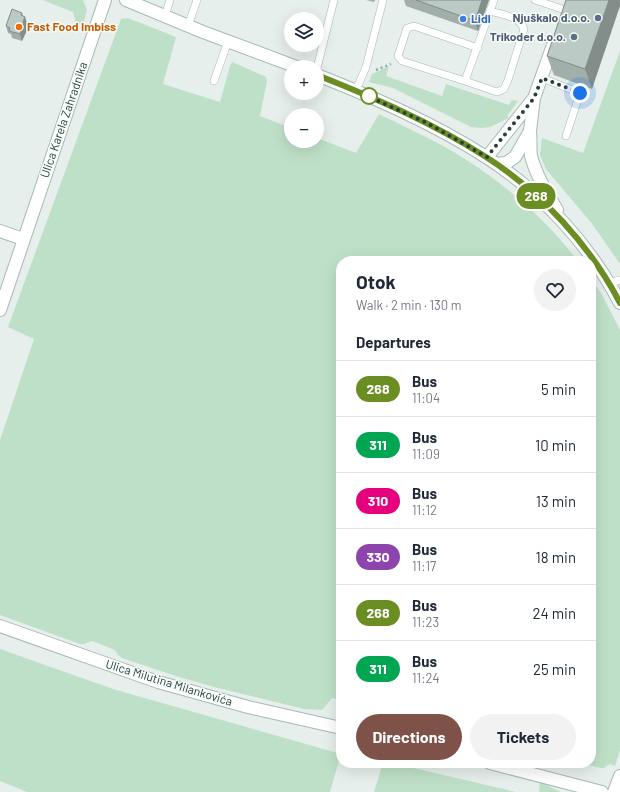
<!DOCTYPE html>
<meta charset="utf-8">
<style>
body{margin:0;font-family:Barlow,sans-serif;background:#f2f2f3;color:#1f2937;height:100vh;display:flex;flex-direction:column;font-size:15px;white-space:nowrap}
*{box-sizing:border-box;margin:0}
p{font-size:13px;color:#747a83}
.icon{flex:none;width:22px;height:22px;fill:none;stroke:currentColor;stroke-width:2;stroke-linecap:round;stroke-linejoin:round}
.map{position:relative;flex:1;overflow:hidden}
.sheet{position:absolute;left:336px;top:256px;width:260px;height:512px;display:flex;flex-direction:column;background:#fff;border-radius:16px;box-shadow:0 4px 16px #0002}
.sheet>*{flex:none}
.badge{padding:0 8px;border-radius:13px;font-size:14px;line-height:26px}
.tools{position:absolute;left:284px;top:12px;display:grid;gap:8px}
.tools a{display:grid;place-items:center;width:40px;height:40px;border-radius:50%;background:#fff;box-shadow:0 4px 16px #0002;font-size:20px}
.you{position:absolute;width:20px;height:20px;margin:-10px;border:3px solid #fff;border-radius:50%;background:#1a73e8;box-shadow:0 0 0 6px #1a73e833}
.map>.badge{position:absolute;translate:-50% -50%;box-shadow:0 0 0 2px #fff}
h2{padding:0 20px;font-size:15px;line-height:36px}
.round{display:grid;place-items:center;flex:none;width:42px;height:42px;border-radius:21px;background:#f2f2f3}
.head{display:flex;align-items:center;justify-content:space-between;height:68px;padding:0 20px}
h1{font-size:19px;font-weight:700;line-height:30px}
.primary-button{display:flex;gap:8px;margin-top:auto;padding:8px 20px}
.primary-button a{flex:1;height:46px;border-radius:24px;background:#7f5249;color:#fff;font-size:16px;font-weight:700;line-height:46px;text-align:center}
.primary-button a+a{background:#f2f2f3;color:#1f2937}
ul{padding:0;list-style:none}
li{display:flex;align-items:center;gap:12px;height:56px;padding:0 20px;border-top:1px solid #e0e1e3}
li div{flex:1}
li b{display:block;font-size:15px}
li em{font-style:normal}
li .badge{min-width:44px;font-weight:700;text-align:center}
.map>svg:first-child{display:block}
.green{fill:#bfe0c8}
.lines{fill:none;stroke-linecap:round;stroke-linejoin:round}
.lane-casing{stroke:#a8b8b2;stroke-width:8}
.street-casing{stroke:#a8b8b2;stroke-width:14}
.secondary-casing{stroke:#a4bbb3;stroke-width:14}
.path{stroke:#86b3a5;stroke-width:2.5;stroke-dasharray:2 3;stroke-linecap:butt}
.lane{stroke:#fff;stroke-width:7}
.street{stroke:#fff;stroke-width:12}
.secondary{stroke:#fff;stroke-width:12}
.wall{fill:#a1aea9}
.shaded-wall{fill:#838d89}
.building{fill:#bbcac4;stroke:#838d89}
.line-casing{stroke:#fff;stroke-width:9}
.line{stroke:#6b8e23;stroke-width:6}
.walk{stroke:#24423a;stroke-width:4;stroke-dasharray:0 7.2}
.service-dot{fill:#5c6f8a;stroke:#f7fbf9;stroke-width:1.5}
.shop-dot{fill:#3f7fe0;stroke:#f7fbf9;stroke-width:1.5}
.food-dot{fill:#e8710a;stroke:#f7fbf9;stroke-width:1.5}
.stop-dot{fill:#fff;stroke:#6b8e23;stroke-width:2}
.labels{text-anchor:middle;stroke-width:3;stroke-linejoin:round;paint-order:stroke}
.service-label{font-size:12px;font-weight:bold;fill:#4e5e75;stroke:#f7fbf9;text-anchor:end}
.shop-label{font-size:12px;font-weight:bold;fill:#366cbe;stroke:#f7fbf9;text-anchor:start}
.food-label{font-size:12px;font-weight:bold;fill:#c56008;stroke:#f7fbf9;text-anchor:start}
.street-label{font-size:12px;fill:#24423a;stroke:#f7fbf9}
</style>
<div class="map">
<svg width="620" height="792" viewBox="0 0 620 792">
<rect width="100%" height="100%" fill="#e6efeb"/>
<!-- green -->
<path class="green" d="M 43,0 L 83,0 L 87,10 L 83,25 L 76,23 L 73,12 Z
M 128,18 L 176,37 L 163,84 L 220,102 L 230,66 L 232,62 L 266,77 L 267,81 L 260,116 L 291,128 L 291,141 L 317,141 L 317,138 L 356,153 L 379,114 C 401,125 423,135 445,147 C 496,176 542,214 578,261 L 341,261 L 341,700 L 332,698 L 322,710 L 304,709 L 214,687 L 179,677 L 122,658 L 118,655 L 115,650 L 92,641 L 84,644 L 80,644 L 0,615 L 0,440 L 34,339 L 8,327 L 121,19 Z
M 620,51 L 620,264 L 593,225 L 546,169 L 540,155 L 542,138 L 583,153 Z
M 389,66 L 386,76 L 442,96 L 446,84 L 509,105 L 512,100 L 518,101 L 507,116 L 509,118 L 490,127 L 481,128 L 471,127 L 393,88 L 369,82 L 372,74 Z
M 591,278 L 601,293 L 620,330 L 620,750 L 615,766 L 610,764 L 604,768 L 601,768 L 579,763 L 591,763 Z
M 0,649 L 113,689 L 341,754 L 330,792 L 27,792 L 0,781 Z
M 383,763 L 392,763 L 516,792 L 374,792 Z
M 540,782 L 561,792 L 539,792 Z"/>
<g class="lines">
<!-- lane casing -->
<g class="lane-casing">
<path id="lane" d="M 535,0 L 565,10
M 165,16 L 170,0
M 188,26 L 197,0
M 478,48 L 414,26 L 407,28 L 398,56 L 402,61 L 465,81 L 494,0
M 317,68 L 334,0
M 542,78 L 580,93 L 566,136
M 214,81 L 228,41
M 465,81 L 497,92 L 504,89 L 508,80 L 524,29 C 519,16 503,15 490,11
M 356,90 L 366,67 L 383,0
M 609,283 L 620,280"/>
</g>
<!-- street casing -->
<g class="street-casing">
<path id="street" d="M 487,157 L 534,98
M 497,164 L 506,163 L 515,157 L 530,131 L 534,98 L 553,45
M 0,231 L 23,239
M 0,310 L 105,0
M 0,626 L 158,682 L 248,707 L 341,728
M 490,763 L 602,792"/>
</g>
<!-- secondary casing -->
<g class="secondary-casing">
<path id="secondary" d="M 126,0 L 203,32 L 297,67
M 317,75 C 375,98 433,123 486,157 C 541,192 590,245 620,303
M 530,131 C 531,139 530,148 531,156 C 536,175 547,193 557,210
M 614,792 L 620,776"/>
</g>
<!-- path -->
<path class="path" d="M 376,70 L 391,64"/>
<!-- lane -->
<use href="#lane" class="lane"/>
<!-- street -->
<use href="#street" class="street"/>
<!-- secondary -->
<use href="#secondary" class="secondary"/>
</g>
<!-- wall -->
<path class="wall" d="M 366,0 L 375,0 L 374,2 Z
M 404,0 L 489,0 L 478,31 L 406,6 Z
M 566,0 L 592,89 L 554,75 L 547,56 Z
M 23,16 L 25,17 L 27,24 L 26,28 L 27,30 L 22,41 L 12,38 L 11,34 L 8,33 L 6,26 Z"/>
<!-- shaded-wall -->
<path class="shaded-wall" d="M 482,0 L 489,0 L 478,31 L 475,21 Z
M 609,0 L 620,0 L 620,6 L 592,89 L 585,69 Z
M 22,13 L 24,19 L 25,17 L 27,24 L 26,28 L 27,30 L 22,41 L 20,34 L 21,15 Z"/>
<!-- building -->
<path class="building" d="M 416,0 L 482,0 L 475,21 Z
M 566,0 L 609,0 L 585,69 L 547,56 Z
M 12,9 L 22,13 L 21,15 L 25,17 L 23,22 L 24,23 L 20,34 L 9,31 L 10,28 L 6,26 Z"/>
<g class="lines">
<!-- line casing -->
<g class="line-casing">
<path id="line" d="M 317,75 C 375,98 433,123 486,157 C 541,192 590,245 620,303"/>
</g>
<!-- line -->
<use href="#line" class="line"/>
<!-- walk -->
<path class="walk" d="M 369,96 L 367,96 L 427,123 L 487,157 L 534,98 L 542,78 L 580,93"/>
</g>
<!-- markers -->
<g class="service-dot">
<circle cx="598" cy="18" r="4"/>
<circle cx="574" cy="37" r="4"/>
</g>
<circle class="shop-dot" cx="463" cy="19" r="4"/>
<circle class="food-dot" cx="19" cy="27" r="4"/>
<circle class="stop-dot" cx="369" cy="96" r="8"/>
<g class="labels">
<!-- service labels -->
<g class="service-label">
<text x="590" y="22">Njuškalo d.o.o.</text>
<text x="566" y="41">Trikoder d.o.o.</text>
</g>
<!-- shop labels -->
<g class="shop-label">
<text x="471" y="23">Lidl</text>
</g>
<!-- food labels -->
<g class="food-label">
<text x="27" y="31">Fast Food Imbiss</text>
</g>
<!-- street labels -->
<g class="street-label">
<text transform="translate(64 120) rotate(-71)" y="4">Ulica Karela Zahradnika</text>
<text transform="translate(169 683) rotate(17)" y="4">Ulica Milutina Milankovića</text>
</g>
</g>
</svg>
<div class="tools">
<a><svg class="icon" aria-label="layers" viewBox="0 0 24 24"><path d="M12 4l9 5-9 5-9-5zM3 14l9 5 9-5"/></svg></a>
<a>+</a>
<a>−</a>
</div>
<div class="you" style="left:580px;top:93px"></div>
<b class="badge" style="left:536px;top:196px;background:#6b8e23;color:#fff">268</b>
<section class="sheet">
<div class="head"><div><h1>Otok</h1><p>Walk · 2 min · 130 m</p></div><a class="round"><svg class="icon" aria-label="heart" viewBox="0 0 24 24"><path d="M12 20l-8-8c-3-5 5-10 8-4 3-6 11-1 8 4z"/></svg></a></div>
<h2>Departures</h2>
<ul>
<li><span class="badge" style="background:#6b8e23;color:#fff">268</span><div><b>Bus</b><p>11:04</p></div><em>5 min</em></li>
<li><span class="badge" style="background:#00a651;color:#fff">311</span><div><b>Bus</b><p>11:09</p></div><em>10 min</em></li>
<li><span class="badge" style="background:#e6007e;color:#fff">310</span><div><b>Bus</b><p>11:12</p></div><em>13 min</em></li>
<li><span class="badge" style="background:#8e44ad;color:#fff">330</span><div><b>Bus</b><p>11:17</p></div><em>18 min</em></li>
<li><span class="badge" style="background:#6b8e23;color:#fff">268</span><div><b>Bus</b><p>11:23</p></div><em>24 min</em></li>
<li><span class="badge" style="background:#00a651;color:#fff">311</span><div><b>Bus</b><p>11:24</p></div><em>25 min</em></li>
</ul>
<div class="primary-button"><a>Directions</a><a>Tickets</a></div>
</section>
</div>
